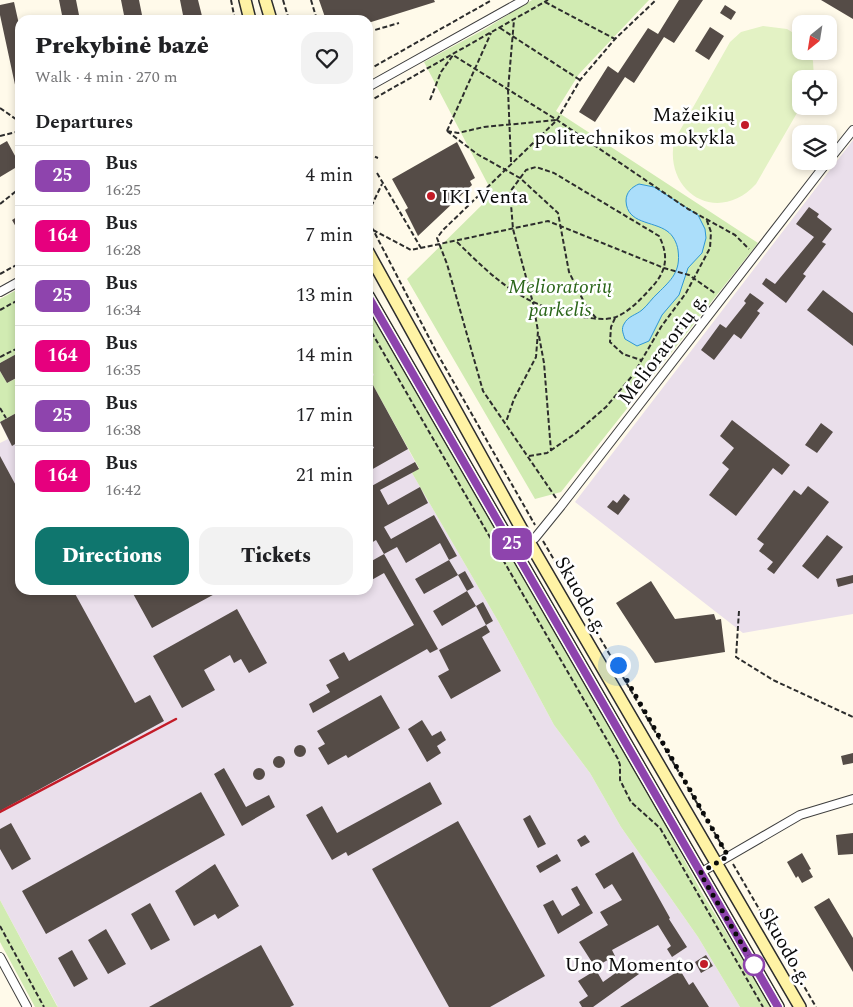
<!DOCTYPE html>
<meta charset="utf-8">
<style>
body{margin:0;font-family:Spectral,serif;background:#f2f2f2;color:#202124;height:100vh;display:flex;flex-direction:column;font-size:19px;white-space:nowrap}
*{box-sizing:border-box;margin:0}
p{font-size:16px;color:#757577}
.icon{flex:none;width:28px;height:28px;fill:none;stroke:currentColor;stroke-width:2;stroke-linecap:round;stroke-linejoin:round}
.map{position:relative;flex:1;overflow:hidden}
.panel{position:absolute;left:15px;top:15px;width:358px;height:580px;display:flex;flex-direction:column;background:#fff;border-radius:15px;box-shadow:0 2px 8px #0003}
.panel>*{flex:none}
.badge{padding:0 10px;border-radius:8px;font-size:18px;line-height:32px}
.needle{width:32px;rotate:210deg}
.tools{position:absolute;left:792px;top:15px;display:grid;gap:10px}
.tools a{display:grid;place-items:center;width:45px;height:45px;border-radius:10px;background:#fff;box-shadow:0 2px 8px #0003;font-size:25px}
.you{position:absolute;width:25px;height:25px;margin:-12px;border:4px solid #fff;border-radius:50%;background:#1a73e8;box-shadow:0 0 0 8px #1a73e833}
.map>.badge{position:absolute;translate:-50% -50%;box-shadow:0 0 0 2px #fff}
h2{padding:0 20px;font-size:19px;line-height:45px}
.round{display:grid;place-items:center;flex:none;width:52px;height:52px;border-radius:15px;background:#f2f2f2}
.overview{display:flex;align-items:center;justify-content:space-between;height:85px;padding:0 20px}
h1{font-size:24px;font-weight:800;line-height:38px}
.action{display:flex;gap:10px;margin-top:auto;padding:10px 20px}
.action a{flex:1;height:58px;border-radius:15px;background:#0f766e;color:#fff;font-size:20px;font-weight:800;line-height:58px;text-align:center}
.action a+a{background:#f2f2f2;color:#202124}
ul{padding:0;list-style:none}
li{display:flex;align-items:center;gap:15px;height:60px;padding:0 20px;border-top:1px solid #e0e0e0}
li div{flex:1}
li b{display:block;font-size:19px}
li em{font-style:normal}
li .badge{min-width:55px;font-weight:700;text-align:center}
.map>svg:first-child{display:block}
.industrial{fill:#eadfeb}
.green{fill:#d1ebb2}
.pitch{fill:#e3f2c4}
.water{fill:#abdefa;stroke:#2e96d5}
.building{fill:#554c47}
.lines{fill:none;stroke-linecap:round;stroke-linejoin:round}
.minor-casing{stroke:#3e3e3e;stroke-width:10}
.secondary-casing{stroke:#2d2d2d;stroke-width:14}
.path{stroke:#2d2d2d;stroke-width:2;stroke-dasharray:5 2.5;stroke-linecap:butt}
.minor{stroke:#fff;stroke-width:8}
.secondary{stroke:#fff3a5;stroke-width:11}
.rail{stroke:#c31c28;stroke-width:2.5}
.line-casing{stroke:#fff;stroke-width:11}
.line{stroke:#8e44ad;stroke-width:8}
.walk{stroke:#0b0b0b;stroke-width:5;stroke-dasharray:0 9}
.poi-dot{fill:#c31c28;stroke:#fff;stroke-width:2}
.stop-dot{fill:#fff;stroke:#8e44ad;stroke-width:2.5}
.labels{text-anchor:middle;stroke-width:5;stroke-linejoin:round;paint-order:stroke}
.poi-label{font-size:20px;fill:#0b0b0b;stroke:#fff;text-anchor:end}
.park-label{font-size:20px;font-style:italic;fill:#2b6619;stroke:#fff}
.street-label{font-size:20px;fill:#0b0b0b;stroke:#fff}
</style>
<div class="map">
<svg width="853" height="1007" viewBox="0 0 853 1007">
<rect width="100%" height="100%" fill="#fffaea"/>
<!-- industrial -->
<path class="industrial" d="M 853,140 L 853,614 L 743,633 L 575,502 Z
M 368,364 L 374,375 L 369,378 L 419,469 L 412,473 L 498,621 L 554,725 L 590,773 L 621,827 L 698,937 L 740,1007 L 58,1007 L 0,900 L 0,443 L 8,439 L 0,422 L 20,411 L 20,590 L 368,590 Z"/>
<!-- green -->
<path class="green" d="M 532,0 L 649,0 L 579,74 L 556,111 L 758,243 L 561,492 L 535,499 L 407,279 L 493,194 L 424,62 L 485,29 Z
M 20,288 L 20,352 L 0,363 L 0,299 Z
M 368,308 L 658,811 L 702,893 L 772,1007 L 740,1007 L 698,937 L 621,827 L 590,773 L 554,725 L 498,621 L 412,473 L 419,468 L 369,378 L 374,375 L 368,364 Z
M 0,371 L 7,383 L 17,378 L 20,383 L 20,411 L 0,422 Z
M 0,900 L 57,1006 L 58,1007 L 35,1007 L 0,942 Z"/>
<!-- pitch -->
<path class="pitch" d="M 763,26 L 787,29 L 800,37 L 801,51 L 809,51 L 813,61 L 814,79 L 801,79 L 801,106 L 756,184 C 719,225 664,194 674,141 L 730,42 L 741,32 Z"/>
<!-- water -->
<path class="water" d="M 639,184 L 654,187 L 698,215 L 705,229 L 706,238 L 702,253 L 688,268 L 679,295 L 662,315 L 649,341 L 637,346 L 625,339 C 623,333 621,329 624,324 C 628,316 636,315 642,310 C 648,305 652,298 658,293 C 671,280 681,272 678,250 C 677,243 673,235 667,231 C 653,221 627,224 626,201 C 626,192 632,187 639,184 Z"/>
<!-- building -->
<path class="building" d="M 59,0 L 76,0 L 80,20 L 63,20 Z
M 121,0 L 139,0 L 143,20 L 125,20 Z
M 180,0 L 198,0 L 203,20 L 184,20 Z
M 319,0 L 434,0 L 435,2 L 368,23 L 368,20 L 326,20 Z
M 679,0 L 703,0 L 674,43 L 664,37 L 634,83 L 625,77 L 595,122 L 579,112 L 608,66 L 618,73 L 648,28 L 658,34 Z
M 821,0 L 853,0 L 853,19 Z
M 14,2 L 20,29 L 20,93 L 17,94 L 0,15 L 0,5 Z
M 725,5 L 736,12 L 731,20 L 720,13 Z
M 710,27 L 724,36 L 709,60 L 695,51 Z
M 7,141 L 20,165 L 0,177 L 0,145 Z
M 457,142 L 475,178 L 470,181 L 472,185 L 418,236 L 405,210 L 408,208 L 392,179 Z
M 809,207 L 819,214 L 817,217 L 832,229 L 822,242 L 826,244 L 803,274 L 806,276 L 786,303 L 762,284 L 766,278 L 775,284 L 814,237 L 796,224 Z
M 20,215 L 20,234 L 12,220 Z
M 823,290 L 853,313 L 853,346 L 807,310 Z
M 750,293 L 764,303 L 757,311 L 760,313 L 741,339 L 734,334 L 714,360 L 701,350 L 720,324 L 726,328 L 746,303 L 744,301 Z
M 20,352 L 20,376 L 7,383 L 0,371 L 0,363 Z
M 368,376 L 408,449 L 371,470 L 368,463 L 368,451 L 374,448 L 368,436 Z
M 20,411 L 20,441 L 12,446 L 0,422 Z
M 732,420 L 790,465 L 782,475 L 773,468 L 736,516 L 709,495 L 729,469 L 722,463 L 734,448 L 720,436 Z
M 821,423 L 833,432 L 817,453 L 805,445 Z
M 0,456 L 20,493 L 20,590 L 73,590 L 135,703 L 150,695 L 164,721 L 0,811 Z
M 415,462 L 419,469 L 380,490 L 388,505 L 420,487 L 428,503 L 384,527 L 391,539 L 434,515 L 457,556 L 449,560 L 440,543 L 406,563 L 397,547 L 384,554 L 376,540 L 368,545 L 368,488 Z
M 808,486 L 829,502 L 774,574 L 767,569 L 773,562 L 759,551 L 764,544 L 757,539 L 794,490 L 801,495 Z
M 624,494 L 630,499 L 618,515 L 607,507 L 613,500 L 617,503 Z
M 827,535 L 843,547 L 818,579 L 802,566 Z
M 384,554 L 438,649 L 430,653 L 427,649 L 313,713 L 309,704 L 330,692 L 326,685 L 339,678 L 329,660 L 344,652 L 349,661 L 414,625 L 384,573 L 368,582 L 368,563 Z
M 449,560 L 458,575 L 424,594 L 415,579 Z
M 465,571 L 474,587 L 467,591 L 458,575 Z
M 853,575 L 853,583 L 838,587 L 836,579 Z
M 651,581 L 675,619 L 714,614 L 716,620 L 721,619 L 725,652 L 655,663 L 616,603 Z
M 131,590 L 222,590 L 152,628 Z
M 467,591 L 476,606 L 442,626 L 433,611 Z
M 483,602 L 493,621 L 486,625 L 476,606 Z
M 237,609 L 267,663 L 249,673 L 241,659 L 234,663 L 230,655 L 204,670 L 215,690 L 182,708 L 153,656 Z
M 486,625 L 490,632 L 482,637 L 501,671 L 451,699 L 438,676 L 449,670 L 439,650 Z
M 381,695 L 400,728 L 348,758 L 346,755 L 328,765 L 318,748 L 325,744 L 317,731 Z
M 422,720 L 432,736 L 441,731 L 446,740 L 437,746 L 441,753 L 427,762 L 408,729 Z
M294 751a6 6 0 1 1 12 0a6 6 0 1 1-12 0Z
M 853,753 L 853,763 L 843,765 L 841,756 Z
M273 762a6 6 0 1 1 12 0a6 6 0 1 1-12 0Z
M 224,768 L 246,807 L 269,795 L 275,807 L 242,826 L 214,774 Z
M253 774a6 6 0 1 1 12 0a6 6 0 1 1-12 0Z
M 430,782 L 442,804 L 348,856 L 346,852 L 332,860 L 306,815 L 322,806 L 337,833 Z
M 201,792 L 225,835 L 46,934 L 22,891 Z
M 530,815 L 546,844 L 538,848 L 523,819 Z
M 458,821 L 545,976 L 490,1007 L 449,1007 L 372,869 Z
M 11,823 L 31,859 L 12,870 L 0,849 L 0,829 Z
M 853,833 L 853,854 L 838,855 L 836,835 Z
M 585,835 L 590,842 L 581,847 L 577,840 Z
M 633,852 L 670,918 L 669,919 L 687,947 L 672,957 L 667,949 L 671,946 L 658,925 L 612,950 L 615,956 L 595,967 L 579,942 L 608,925 L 600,912 L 622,900 L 612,884 L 604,889 L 595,874 Z
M 802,853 L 811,869 L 809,870 L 813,877 L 802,883 L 798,876 L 796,878 L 787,862 Z
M 557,854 L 561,861 L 540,873 L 536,866 Z
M 215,864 L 239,906 L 218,919 L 215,914 L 194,926 L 175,891 Z
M 577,886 L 593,913 L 558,934 L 543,905 L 553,900 L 562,916 L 580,905 L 571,889 Z
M 829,898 L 853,938 L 853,972 L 814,907 Z
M 150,903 L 170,940 L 151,950 L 131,914 Z
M 106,929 L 126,964 L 108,974 L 88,940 Z
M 261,945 L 294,1005 L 290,1007 L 149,1007 Z
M 72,950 L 88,979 L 74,987 L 58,958 Z
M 706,955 L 713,966 L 701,973 L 695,962 Z
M 631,962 L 639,974 L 593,1007 L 582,1007 L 579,1002 L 588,996 L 578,981 L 596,970 L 603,982 Z
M 680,970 L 689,985 L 693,982 L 709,1007 L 620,1007 Z"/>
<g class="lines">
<!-- minor casing -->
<g class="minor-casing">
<path id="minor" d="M 368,87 L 524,0
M 829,160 L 853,130
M 0,292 L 20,281
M 516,550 L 535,538 L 561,506 L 828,161
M 700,873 L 800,815 L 853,799
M 0,957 L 27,1007"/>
</g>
<!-- secondary casing -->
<g class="secondary-casing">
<path id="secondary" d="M 245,0 L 250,20
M 265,0 L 271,20
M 368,252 L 521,528 L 800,1007
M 368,296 L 778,1007"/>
</g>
<!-- path -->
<path class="path" d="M 231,0 L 235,20
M 283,0 L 289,20
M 311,0 L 317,20
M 545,2 L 615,39
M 500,28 L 580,80
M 368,32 L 399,23
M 368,70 L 492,0
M 430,100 L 441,72 L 453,55 L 557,120 L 688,209 L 735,235 L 749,249
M 368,102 L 548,0
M 0,108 L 20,122
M 447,131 L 477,154 L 520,178 L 558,213 L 569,272 L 586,306 L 596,318
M 447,131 L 458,133 L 484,127 L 556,120
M 447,131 L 491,33
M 0,136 L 20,131
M 368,154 L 378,158
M 511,162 L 508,90 L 514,20
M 20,173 L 20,176
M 377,173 L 421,248
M 0,204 L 20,188
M 368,213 L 382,184
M 368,220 L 437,353 L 535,525
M 373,230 L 411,250 L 548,221 L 664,268 L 689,275 L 716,294
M 457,242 C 496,280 521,305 578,316 C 588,318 606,321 616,317 C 630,311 641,299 651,288 C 667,271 669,256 659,236 L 554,173 L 536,167 L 526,170 L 510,192 L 513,229 L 533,303 L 538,331 L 536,357 L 514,399 L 506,422
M 0,274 L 20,263
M 0,310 L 20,299
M 615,318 L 611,327 L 610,342 L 623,354 L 641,360
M 368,326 L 618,759 L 620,765 L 620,780 L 631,802 L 660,828 L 763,1007
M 539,336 L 544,363 L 551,451
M 0,357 L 20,347
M 0,408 L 6,418
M 529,456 L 547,453 L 576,433 L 606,407 L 633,375 L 661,327 L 686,293 L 710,248 L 711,232 L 706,218
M 556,498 L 483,391 L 447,264 L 437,238 L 443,230 L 557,120 L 580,80 L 615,39 L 656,0
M 543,541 L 724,849
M 739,611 L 736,657 L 773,680 L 853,717
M 733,864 L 816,1007
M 0,926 L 44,1007"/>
<!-- minor -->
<use href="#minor" class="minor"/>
<!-- secondary -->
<use href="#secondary" class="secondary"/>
<!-- rail -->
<path class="rail" d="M 0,812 L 176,719"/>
</g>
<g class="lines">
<!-- line casing -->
<g class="line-casing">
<path id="line" d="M 368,296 L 778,1007"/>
</g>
<!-- line -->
<use href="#line" class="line"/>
<!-- walk -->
<path class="walk" d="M 618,665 L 728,856 L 700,873 L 754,965"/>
</g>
<!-- markers -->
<g class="poi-dot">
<circle cx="745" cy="125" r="5"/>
<circle cx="431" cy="196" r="5"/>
<circle cx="704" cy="964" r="5"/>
</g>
<circle class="stop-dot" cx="754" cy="965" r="10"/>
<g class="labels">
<!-- poi labels -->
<g class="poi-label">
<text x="735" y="121">Mažeikių<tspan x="735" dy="23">politechnikos mokykla</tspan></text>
<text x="441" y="203" text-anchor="start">IKI Venta</text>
<text x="694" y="971">Uno Momento</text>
</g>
<!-- park labels -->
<g class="park-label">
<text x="560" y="293">Melioratorių<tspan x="560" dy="23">parkelis</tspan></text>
</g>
<!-- street labels -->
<g class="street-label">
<text transform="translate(662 349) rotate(-53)" y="7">Melioratorių g.</text>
<text transform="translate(582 595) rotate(60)" y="7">Skuodo g.</text>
<text transform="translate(786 946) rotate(60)" y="7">Skuodo g.</text>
</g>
</g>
</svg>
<div class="tools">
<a><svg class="needle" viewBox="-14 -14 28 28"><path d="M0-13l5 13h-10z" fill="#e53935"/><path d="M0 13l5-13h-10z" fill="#757577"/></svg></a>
<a><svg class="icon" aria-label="locate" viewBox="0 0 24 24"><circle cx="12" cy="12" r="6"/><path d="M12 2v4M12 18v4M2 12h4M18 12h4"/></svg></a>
<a><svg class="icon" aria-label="layers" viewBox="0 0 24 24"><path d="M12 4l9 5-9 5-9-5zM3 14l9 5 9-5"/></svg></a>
</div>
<div class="you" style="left:618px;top:665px"></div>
<b class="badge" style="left:512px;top:544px;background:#8e44ad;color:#fff">25</b>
<section class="panel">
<div class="overview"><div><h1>Prekybinė bazė</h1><p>Walk · 4 min · 270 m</p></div><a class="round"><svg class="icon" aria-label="heart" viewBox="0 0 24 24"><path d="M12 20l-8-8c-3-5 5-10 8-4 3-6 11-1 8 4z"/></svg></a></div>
<h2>Departures</h2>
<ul>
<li><span class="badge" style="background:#8e44ad;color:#fff">25</span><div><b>Bus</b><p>16:25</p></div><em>4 min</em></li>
<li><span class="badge" style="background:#e6007e;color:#fff">164</span><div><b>Bus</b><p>16:28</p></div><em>7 min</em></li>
<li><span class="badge" style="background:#8e44ad;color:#fff">25</span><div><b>Bus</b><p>16:34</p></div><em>13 min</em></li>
<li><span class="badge" style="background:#e6007e;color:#fff">164</span><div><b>Bus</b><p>16:35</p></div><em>14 min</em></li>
<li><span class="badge" style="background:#8e44ad;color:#fff">25</span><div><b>Bus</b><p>16:38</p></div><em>17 min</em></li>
<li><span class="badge" style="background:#e6007e;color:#fff">164</span><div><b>Bus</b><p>16:42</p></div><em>21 min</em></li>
</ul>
<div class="action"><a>Directions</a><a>Tickets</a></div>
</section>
</div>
